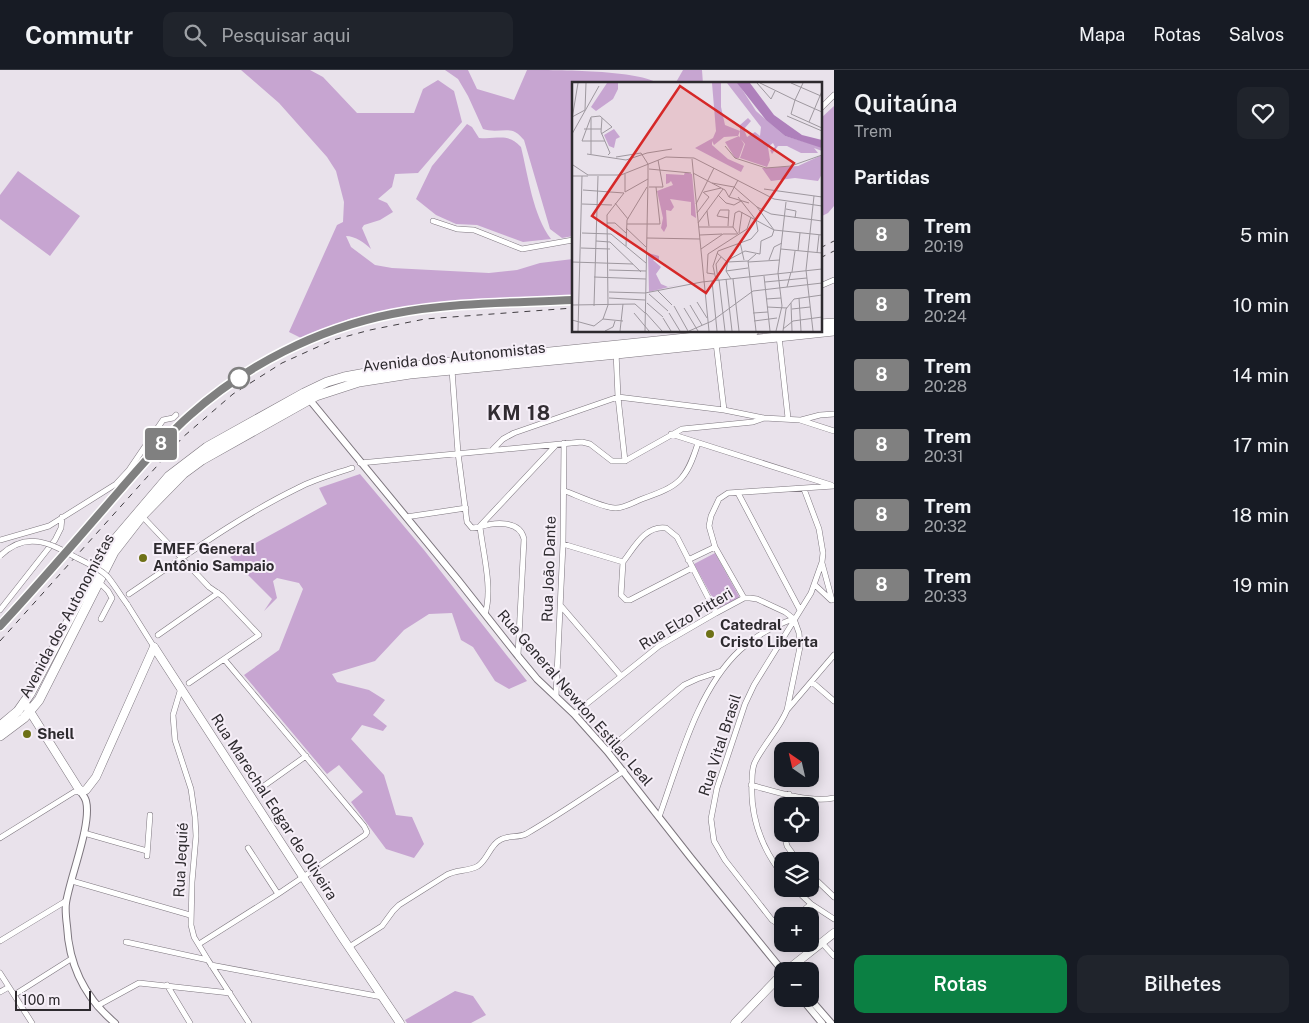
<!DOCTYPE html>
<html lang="pt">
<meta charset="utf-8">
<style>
body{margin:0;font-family:"Public Sans",sans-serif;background:#20242c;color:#f1f3f6;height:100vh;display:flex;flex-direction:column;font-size:19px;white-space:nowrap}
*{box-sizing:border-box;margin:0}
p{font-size:16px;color:#9ea1a6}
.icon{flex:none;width:28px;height:28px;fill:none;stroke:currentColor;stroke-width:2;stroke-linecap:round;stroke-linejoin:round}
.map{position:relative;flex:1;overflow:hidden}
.sheet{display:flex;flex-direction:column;background:#171b24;width:475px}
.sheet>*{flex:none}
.badge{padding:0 10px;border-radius:4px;font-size:18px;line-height:32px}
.needle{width:32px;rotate:326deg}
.tools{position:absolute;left:774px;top:672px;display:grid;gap:10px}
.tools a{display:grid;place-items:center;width:45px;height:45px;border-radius:10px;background:#171b24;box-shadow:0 2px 12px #0003;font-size:25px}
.scale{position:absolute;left:15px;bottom:12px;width:76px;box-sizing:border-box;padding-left:5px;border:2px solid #2d2a2e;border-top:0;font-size:14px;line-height:18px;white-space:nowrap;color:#2d2a2e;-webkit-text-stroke:4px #f6eff8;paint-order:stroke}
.map>.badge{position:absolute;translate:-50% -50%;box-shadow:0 0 0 2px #fff}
h2{padding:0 20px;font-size:19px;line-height:45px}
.round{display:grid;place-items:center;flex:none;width:52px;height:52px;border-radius:10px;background:#20242c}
.headline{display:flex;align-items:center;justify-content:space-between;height:85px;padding:0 20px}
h1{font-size:24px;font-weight:600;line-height:38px}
.button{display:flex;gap:10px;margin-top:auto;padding:10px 20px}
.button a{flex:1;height:58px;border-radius:10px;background:#0b8043;color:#fff;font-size:20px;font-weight:600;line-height:58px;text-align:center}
.button a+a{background:#20242c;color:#f1f3f6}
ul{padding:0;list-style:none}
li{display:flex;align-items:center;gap:15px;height:70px;padding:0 20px}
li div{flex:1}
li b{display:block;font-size:19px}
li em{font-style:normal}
li .badge{min-width:55px;font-weight:700;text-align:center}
header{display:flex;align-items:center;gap:30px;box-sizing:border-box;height:70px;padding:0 25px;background:#171b24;border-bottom:1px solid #363941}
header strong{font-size:24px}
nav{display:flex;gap:28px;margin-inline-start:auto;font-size:18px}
.search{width:350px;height:45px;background:#20242c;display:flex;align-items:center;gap:12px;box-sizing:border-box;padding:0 18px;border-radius:10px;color:#9ea1a6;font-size:19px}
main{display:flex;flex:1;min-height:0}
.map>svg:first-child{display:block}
.green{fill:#c7a5d1}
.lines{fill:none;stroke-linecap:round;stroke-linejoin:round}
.minor-casing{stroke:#7d767e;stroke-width:6}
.tertiary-casing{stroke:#7d767e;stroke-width:8}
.secondary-casing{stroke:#7d767e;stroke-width:9}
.primary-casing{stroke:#7d767e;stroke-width:10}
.minor{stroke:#fff;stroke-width:5}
.tertiary{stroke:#fff;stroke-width:6}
.secondary{stroke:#fff;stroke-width:8}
.primary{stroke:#fff;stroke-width:9}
.rail{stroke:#423e43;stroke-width:1;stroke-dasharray:6 6;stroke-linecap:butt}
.minor-bridge-casing{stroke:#7d767e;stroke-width:6;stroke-linecap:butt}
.minor-bridge{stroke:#fff;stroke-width:5}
.line-casing{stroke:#fff;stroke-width:11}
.line{stroke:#808080;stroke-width:8}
.stop-dot{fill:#fff;stroke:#808080;stroke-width:2.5}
.poi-dot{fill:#6e7117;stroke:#f6eff8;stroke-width:2}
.labels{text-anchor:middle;stroke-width:4;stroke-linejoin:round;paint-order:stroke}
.street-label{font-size:15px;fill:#2d2a2e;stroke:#f6eff8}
.poi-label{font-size:15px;font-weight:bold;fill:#2d2a2e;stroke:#f6eff8;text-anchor:start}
.district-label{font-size:20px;font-weight:bold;letter-spacing:1px;fill:#312c32;stroke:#f6eff8}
.inset-road{fill:none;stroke:#9e989f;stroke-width:1}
.view{fill:#d62828;fill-opacity:0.15;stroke:#d62828;stroke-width:2.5}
.inset-edge{fill:none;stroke:#2d2a2e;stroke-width:2.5}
</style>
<header>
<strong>Commutr</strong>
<div class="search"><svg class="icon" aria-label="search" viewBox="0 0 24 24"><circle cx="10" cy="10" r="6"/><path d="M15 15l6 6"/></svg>Pesquisar aqui</div>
<nav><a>Mapa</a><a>Rotas</a><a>Salvos</a></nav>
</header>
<main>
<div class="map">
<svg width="834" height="953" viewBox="0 0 834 953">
<rect width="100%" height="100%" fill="#e9e2eb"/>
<!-- green -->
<path class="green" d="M 241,0 L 310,0 L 323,7 L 357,43 L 414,43 L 423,19 L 438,10 L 454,21 L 462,52 L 418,103 L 395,104 L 392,117 L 378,129 L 387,133 L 393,142 L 380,150 L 364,155 L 362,158 L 371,179 C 365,173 355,166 346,166 L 351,177 L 375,195 L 392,198 L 489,203 L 517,200 L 540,193 L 573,189 L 573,225 L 428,234 L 352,248 L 301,268 L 289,262 L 337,155 L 343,152 L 344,132 L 336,101 L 327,87 L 279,33 Z
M 445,0 L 468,0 L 477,19 L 514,30 L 527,0 C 556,0 641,0 659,14 L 573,14 L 573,166 L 562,168 L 550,159 L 524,70 C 522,68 519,64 515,62 C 508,58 494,63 483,59 L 468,26 L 458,9 Z
M 683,0 L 702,0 L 703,14 L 675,14 Z
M 834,36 L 834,136 L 828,143 L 820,147 L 820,49 Z
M 467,54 L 472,57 L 479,68 C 497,70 507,62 521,77 C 528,105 533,146 551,169 L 523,172 L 477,155 L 456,154 L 436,145 L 416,129 L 432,96 Z
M 18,101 L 80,146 L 50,186 L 0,149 L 0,125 Z
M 360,404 L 424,480 L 527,611 L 509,619 L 495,611 L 473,577 L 461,570 L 452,543 L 429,544 L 404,560 L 375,591 L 332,604 L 337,612 L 369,620 L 385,630 L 373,645 L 387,656 L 383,661 L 362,655 L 351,669 L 384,705 L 396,745 L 412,747 L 424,774 L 414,788 L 386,779 L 351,732 L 363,722 L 339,695 L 327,704 L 244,605 L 279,580 L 303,519 L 299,513 L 277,508 L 273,511 L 277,528 L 264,541 L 272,529 L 230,487 L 327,434 L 319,418 Z
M 715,483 L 740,528 L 718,538 L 694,494 Z
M 455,921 L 473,926 L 486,945 L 471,953 L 407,953 L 405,950 Z"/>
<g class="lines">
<!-- minor casing -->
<g class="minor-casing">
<path id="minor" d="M 820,39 L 834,25
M 433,151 L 457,159 L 474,160 L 522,179 L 573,170
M 820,216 L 834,210
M 779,266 L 788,348
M 716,273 L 724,340
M 616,282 L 618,327 L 625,391
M 452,300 L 458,383 L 467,452 L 472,458 L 480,457 C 483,483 493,519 485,544
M 801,350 L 820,345 L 834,344
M 671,364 L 831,415
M 493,379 L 503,369 L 514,363 L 618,327 L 724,340 L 764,348 L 800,350 L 834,361
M 360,393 L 582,372 L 590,374 L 612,391 L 625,391 L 682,359 L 753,352 L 764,348
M 565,421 C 576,425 606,439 616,438 C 624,438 634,432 642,429 C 679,416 686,411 698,373
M 738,423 L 800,540
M 142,446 L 209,517 L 222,526 L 259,565 L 189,613
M 406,447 L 466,438
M 480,456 L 556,375
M 480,457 C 495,452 520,450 524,469 L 518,585
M 0,470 L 49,456 L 116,414 L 129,400 L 163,350 L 173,348 L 176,345
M 563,474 L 623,492
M 688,490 L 715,477
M 623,492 C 634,478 645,455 666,458 L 677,467 L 716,543
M 623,492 L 621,525 L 626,530 L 630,530 L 692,498
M 822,493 L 832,530
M 99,512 L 108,521 L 112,528 L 101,549
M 815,515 L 831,530
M 129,524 C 184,487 238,447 298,418 C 315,409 334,404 352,398
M 744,528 L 715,477 L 709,456 L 711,446 L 719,429 L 728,423 L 834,416
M 127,534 L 154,577
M 561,536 L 621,606
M 0,540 L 55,470 L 61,458 L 62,447
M 158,565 L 218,523
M 812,612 L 834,631
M 181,618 L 173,645 L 175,670 L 191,719 L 195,747 L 196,766 L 192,812 L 191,855 L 194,867 L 208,890 L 249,953
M 556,626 L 563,474 L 564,373
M 574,644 L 659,576 L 716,543 L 744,528 L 750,528 L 757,529 L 785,542 L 794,549 L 799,563 L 800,577 L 787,640
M 607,681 L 684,615 L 697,609 L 721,601
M 751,715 C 775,722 810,733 834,728
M 261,718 L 306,686
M 786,736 L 789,724
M 659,747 C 679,692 697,620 740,580 C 755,566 774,556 793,549
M 84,763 L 147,781
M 784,764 L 787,776 L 798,791
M 0,768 L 74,722 L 80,721
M 248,778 L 278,824
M 147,786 L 150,745
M 782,804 C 761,777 750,745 752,711 C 752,704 752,698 755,692 C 764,674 779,659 787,640 L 834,585
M 810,804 L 834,827
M 72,811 L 190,845
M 795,819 L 811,834 L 834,849
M 797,846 L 811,834
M 782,856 L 772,850 L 725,790 L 714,771 L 711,749 L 717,718 L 745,634 L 754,615 L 811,523 L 822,492 L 823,483 L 819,459 L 804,419
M 0,871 L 66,831
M 126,872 L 208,890
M 822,873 L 834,886
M 199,874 L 278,824 L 365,765 L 367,762 L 364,756 L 224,589
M 349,877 L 382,856 L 393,841 L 399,835 L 445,806 C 455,799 468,802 478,796 C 488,789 490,775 500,770 C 508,765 518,768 526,764 C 559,745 592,722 624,701
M 211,895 L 382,927
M 0,903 L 32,953
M 167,915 L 190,953
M 0,922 L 9,917
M 14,925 L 71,889
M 97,936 L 139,913 L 230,923"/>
</g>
<!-- tertiary casing -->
<g class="tertiary-casing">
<path id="tertiary" d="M 309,329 L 458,510 L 518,586 L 537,609 L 574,644 L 607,681 L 691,788 L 781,899 L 785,901
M 80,721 C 82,724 85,727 86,731 C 92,754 70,807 66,833 C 65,840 66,848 67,856 C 69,895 85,928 115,953
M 802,929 L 822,953
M 810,929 L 831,953"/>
</g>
<!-- secondary casing -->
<g class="secondary-casing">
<path id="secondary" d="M 154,577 L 342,867 L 400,953
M 24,632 L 80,721 L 86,720 L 96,707 L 154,577
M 786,901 L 834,863
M 735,953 L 782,904"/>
</g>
<!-- primary casing -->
<g class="primary-casing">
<path id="primary" d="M 820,254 L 834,253
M 0,656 L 18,641 L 30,624 L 106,480 L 169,406 L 207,377 L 304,323 L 327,312 L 344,307 L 393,298 L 754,261
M 0,666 L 24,648 L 39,630 L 114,482 L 142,446 L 183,404 L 202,390 L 316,326 L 359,312 L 410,304 L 607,285 L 834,261"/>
</g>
<!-- minor -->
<use href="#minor" class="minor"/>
<!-- tertiary -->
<use href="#tertiary" class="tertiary"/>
<!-- secondary -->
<use href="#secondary" class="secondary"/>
<!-- primary -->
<use href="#primary" class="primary"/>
<!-- rail -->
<path class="rail" d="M 820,178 L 834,171
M 820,188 L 834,181
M 0,556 C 43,511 83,462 125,415 C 145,391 166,367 189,346 C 255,287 336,252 422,239 C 471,231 523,233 573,230
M 0,571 L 183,367 L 233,324 L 282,293 L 333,270 L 370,260 L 425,249 L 573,238"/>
<!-- minor-bridge casing -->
<g class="minor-bridge-casing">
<path id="minor-bridge" d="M 0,486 C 26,460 50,473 77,488 C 87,493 99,498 107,506 C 114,514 120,525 127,534"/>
</g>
<!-- minor-bridge -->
<use href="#minor-bridge" class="minor-bridge"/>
</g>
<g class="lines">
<!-- line casing -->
<g class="line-casing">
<path id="line" d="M 0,556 C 41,512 80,466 120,420 C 142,395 164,368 189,346 C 246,295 317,259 392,244 C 452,232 513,233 573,230"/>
</g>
<!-- line -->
<use href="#line" class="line"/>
</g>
<!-- markers -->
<circle class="stop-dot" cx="239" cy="308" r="10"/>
<g class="poi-dot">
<circle cx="143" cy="488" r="5"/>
<circle cx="710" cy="564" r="5"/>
<circle cx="27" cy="664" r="5"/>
</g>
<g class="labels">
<!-- street labels -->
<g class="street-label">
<text transform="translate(454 287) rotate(-6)" y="5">Avenida dos Autonomistas</text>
<text transform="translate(549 499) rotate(-88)" y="5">Rua João Dante</text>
<text transform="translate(67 546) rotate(-62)" y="5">Avenida dos Autonomistas</text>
<text transform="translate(686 549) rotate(-31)" y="5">Rua Elzo Pitteri</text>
<text transform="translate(575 628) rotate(49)" y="5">Rua General Newton Estilac Leal</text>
<text transform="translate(720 675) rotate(-72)" y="5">Rua Vital Brasil</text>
<text transform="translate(274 737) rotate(57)" y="5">Rua Marechal Edgar de Oliveira</text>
<text transform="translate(181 790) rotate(-87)" y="5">Rua Jequié</text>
</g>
<!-- poi labels -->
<g class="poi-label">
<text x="153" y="484">EMEF General<tspan x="153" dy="17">Antônio Sampaio</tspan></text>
<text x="720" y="560">Catedral<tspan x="720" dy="17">Cristo Liberta</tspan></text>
<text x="37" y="669">Shell</text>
</g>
<!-- district labels -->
<g class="district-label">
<text x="519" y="350">KM 18</text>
</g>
</g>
<!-- overview -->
<g transform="translate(572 12)">
<rect width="250" height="250" fill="#e9e2eb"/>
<path d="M 35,1 L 46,1 L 46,7 L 41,17 L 24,29 L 19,25 ZM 140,1 L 149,1 L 149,25 L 153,43 L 168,49 L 166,54 L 152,55 L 142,63 L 140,59 L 140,63 L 156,77 L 172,84 L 169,90 L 123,66 L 141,56 L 144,49 ZM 155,1 L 166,1 L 184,29 L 213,54 L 250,65 L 250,69 L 242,66 L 246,71 L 229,71 L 215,64 L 206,64 L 200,72 L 198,68 L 203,65 L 201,61 L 196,65 L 198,78 L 195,85 L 168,76 L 173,62 L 168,56 L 168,43 L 176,36 L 179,39 L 172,47 L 175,55 L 183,50 L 188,54 L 189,45 ZM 42,47 L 48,55 L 44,57 L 42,66 L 37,64 L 32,53 ZM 167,54 L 172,62 L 167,76 L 163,76 L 153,60 ZM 250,73 L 250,92 L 246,99 L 223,96 L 199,99 L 190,86 L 226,84 ZM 113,90 L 120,92 L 124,136 L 119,133 L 119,120 L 98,117 L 102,125 L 99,129 L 94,128 L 95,144 L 92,150 L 89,146 L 91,136 L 85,109 L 101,103 L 99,99 L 97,101 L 94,102 L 94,92 L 112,93 ZM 76,171 L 87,174 L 87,178 L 81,178 L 89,185 L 84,192 L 89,202 L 96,205 L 109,202 L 77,210 Z" fill="#c7a5d1"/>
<path d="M 165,1 L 178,1 L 202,33 L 230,53 L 250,58 L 250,66 L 213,54 L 194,38 Z" fill="#ae80bb"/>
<path class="inset-road" d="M 185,1 L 199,17 L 203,9M 188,1 L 223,18 L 219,32 L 250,46M 219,1 L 249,14M 231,1 L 223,18 L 250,30M 215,34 L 250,49M 0,35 L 13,28 L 14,1M 19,35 L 10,59 L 33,59M 19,35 L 28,34 L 40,45 L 29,52M 30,36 L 29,50 L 38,71 L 36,73M 0,37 L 6,1M 237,40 L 250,9M 12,47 L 29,47M 0,52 L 27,4M 153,64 L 163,76 L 194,86 L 219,84 L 250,73M 15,72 L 54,78 L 75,71 L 100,67M 19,72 L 19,36M 44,75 L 69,71 L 76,82 L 76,97M 120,77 L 137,249M 1,83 L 16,93 L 49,93 L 94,75 L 122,76 L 202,117 L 250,124M 77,87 L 119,91M 121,91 L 153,108 L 157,115 L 177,121M 53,92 L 53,110 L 76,97M 0,94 L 16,94M 140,101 L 162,105 L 185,125 L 202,148 L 200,154 L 189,159 L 188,172 L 173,169 L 156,178 L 154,189 L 159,197M 77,105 L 91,105 L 86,78M 192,107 L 250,115M 132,110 L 149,106M 146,113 L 154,121 L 162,123 L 169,119M 157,115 L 166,98M 43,121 L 56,137M 10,122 L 40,123M 124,122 L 142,86M 185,125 L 199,132 L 250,139M 214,127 L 224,129 L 223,136M 148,128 L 157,128 L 156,144M 148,128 L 145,134 L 157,136M 135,129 L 137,144M 125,131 L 137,115 L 131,110M 35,141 L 43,141 L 54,151M 126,141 L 151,107M 55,142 L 88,142 L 84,105M 127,145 L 161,145 L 166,152M 161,145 L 163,131 L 167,129 L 202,148 L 250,153M 54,146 L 74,165M 10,151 L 39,152 L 74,181M 167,151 L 170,130M 128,153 L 150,152M 75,156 L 128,157M 24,159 L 38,160 L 69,190M 168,160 L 172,178M 54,164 L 55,138 L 75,105M 9,166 L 38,167M 129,167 L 151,152 L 165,152M 209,167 L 250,171M 226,169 L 228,151M 145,171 L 155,180 L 176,179 L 184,172M 245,171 L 247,153M 197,178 L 202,165 L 210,161M 176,179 L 184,249M 0,180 L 61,182M 176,180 L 208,178M 37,188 L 74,189M 154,189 L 176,186M 220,190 L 223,169M 142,192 L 135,191 L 136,172 L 175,147 L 179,135M 192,194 L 198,249M 22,195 L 74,197M 154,197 L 160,249M 161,197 L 167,249M 144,198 L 141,184 L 146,169 L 179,157 L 186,149 L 184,138 L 166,115M 146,198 L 144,182 L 149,175M 147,198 L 153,249M 140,199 L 145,249M 193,200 L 235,196M 215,205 L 219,190M 86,209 L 100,223M 37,210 L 73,211M 73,211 L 130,200 L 250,187M 77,212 L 96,229M 37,216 L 73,218M 227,216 L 229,249M 194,217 L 209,216M 125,220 L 135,236M 75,221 L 91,235M 219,221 L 220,249M 0,223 L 63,222 L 73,231M 118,223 L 130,243M 22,224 L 26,94M 102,224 L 116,249M 195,225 L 215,226M 112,226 L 126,249M 220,227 L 238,225M 73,230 L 90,249M 62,231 L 77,249M 97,231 L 108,249M 181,231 L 196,230M 91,236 L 99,249M 31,237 L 51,239M 0,238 L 22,244 L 31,237 L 36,223 L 35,133 L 52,111 L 11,108M 182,239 L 205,236M 211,247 L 221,239 L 250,235M 6,249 L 10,94M 33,249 L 41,245 L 43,239M 48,249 L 51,222M 73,249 L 76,97M 117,249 L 140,239 L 181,209 L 250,201M 204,249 L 210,224 L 206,191 L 214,120M 211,249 L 214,227 L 222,217 L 250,213M 241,249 L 234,188 L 242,114"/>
<path class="view" d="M 108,4 L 222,81 L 134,211 L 20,134 Z"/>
<rect width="250" height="250" class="inset-edge"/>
</g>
</svg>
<div class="tools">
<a><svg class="needle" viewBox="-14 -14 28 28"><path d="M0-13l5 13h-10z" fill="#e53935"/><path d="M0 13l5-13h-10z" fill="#9ea1a6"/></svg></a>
<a><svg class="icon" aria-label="locate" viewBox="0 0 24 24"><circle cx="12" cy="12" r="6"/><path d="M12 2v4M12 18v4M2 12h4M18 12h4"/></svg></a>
<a><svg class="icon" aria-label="layers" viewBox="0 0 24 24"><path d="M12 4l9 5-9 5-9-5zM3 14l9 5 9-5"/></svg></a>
<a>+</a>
<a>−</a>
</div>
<div class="scale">100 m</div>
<b class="badge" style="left:161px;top:374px;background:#808080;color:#fff">8</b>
</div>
<section class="sheet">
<div class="headline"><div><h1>Quitaúna</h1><p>Trem</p></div><a class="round"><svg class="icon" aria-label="heart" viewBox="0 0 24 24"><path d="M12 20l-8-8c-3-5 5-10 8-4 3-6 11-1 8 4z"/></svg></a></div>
<h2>Partidas</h2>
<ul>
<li><span class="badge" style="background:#808080;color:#fff">8</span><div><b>Trem</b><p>20:19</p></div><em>5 min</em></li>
<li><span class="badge" style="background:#808080;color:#fff">8</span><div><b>Trem</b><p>20:24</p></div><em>10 min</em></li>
<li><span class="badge" style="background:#808080;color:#fff">8</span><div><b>Trem</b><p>20:28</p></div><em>14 min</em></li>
<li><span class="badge" style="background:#808080;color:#fff">8</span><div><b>Trem</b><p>20:31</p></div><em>17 min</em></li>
<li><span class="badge" style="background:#808080;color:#fff">8</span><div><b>Trem</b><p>20:32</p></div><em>18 min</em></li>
<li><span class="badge" style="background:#808080;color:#fff">8</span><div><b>Trem</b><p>20:33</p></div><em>19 min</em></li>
</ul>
<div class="button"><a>Rotas</a><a>Bilhetes</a></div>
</section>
</main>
